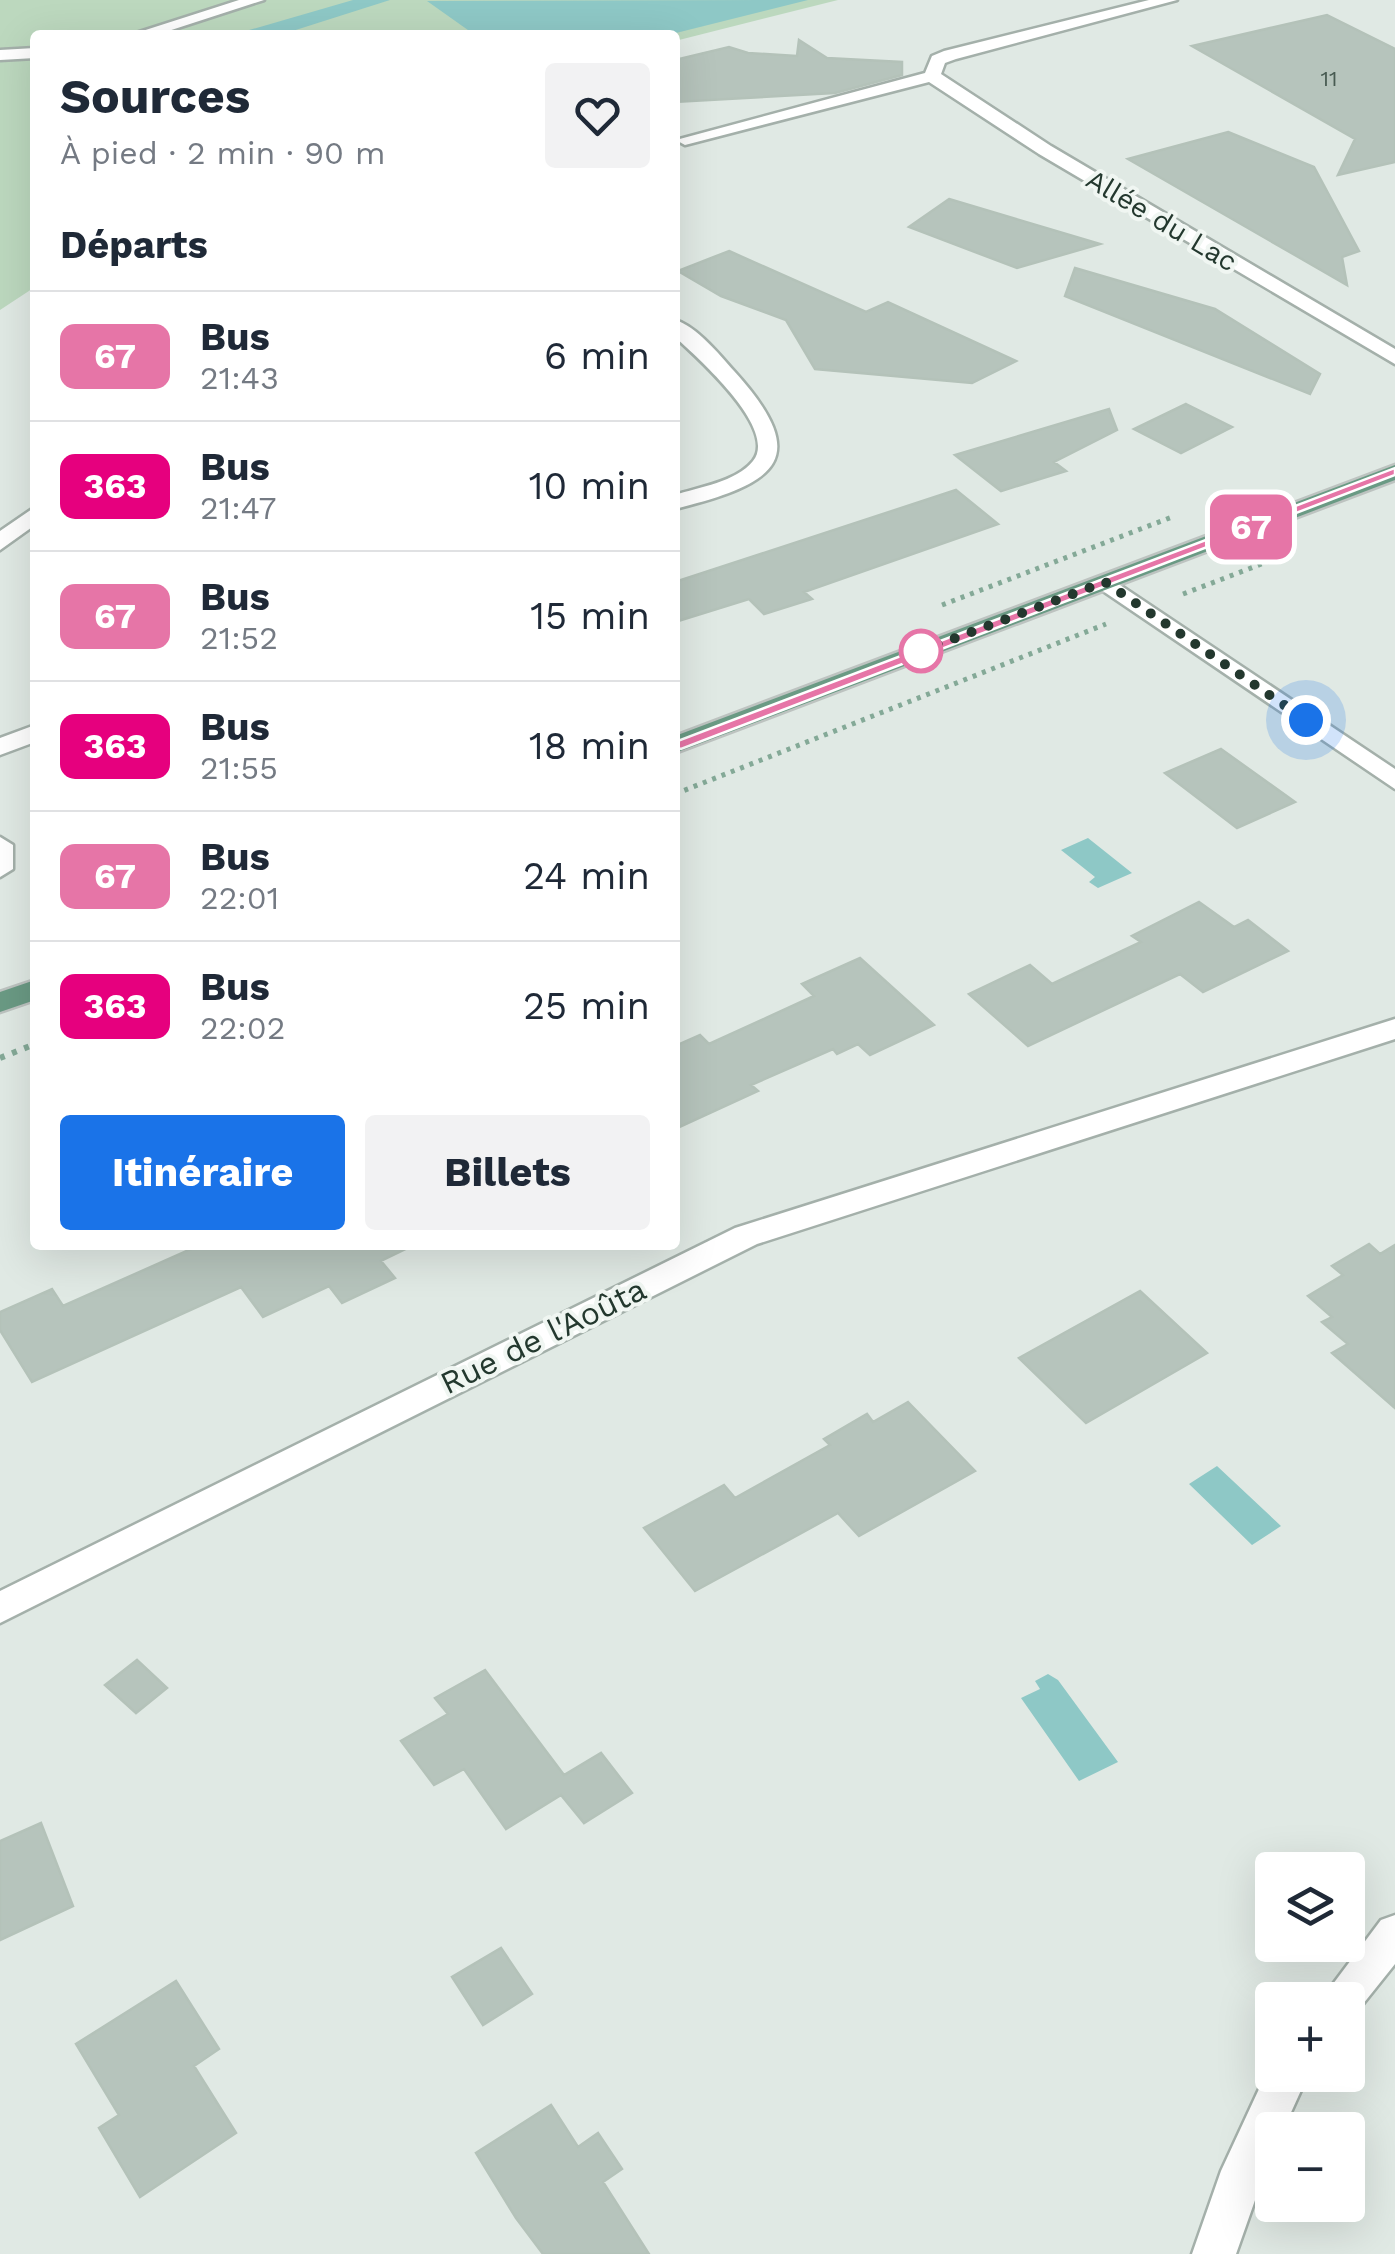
<!DOCTYPE html>
<html lang="fr">
<meta charset="utf-8">
<style>
body{margin:0;font-family:"Work Sans",sans-serif;background:#f2f2f3;color:#1f2937;height:100vh;display:flex;flex-direction:column;font-size:38px;white-space:nowrap}
*{box-sizing:border-box;margin:0}
p{font-size:32px;color:#747a83}
.icon{flex:none;width:55px;height:55px;fill:none;stroke:currentColor;stroke-width:2;stroke-linecap:round;stroke-linejoin:round}
.map{position:relative;flex:1;overflow:hidden}
.side{position:absolute;left:30px;top:30px;width:650px;height:1220px;display:flex;flex-direction:column;background:#fff;border-radius:10px;box-shadow:0 10px 40px #0002}
.side>*{flex:none}
.badge{padding:0 20px;border-radius:15px;font-size:35px;line-height:65px}
.tools{position:absolute;left:1255px;top:1852px;display:grid;gap:20px}
.tools a{display:grid;place-items:center;width:110px;height:110px;border-radius:10px;background:#fff;box-shadow:0 10px 40px #0002;font-size:50px}
.you{position:absolute;width:50px;height:50px;margin:-25px;border:8px solid #fff;border-radius:50%;background:#1a73e8;box-shadow:0 0 0 15px #1a73e833}
.map>.badge{position:absolute;translate:-50% -50%;box-shadow:0 0 0 5px #fff}
h2{padding:0 30px;font-size:38px;line-height:90px}
.round{display:grid;place-items:center;flex:none;width:105px;height:105px;border-radius:10px;background:#f2f2f3}
.head{display:flex;align-items:center;justify-content:space-between;height:170px;padding:0 30px}
h1{font-size:48px;font-weight:700;line-height:75px}
.primary-button{display:flex;gap:20px;margin-top:auto;padding:20px 30px}
.primary-button a{flex:1;height:115px;border-radius:10px;background:#1a73e8;color:#fff;font-size:40px;font-weight:700;line-height:115px;text-align:center}
.primary-button a+a{background:#f2f2f3;color:#1f2937}
ul{padding:0;list-style:none}
li{display:flex;align-items:center;gap:30px;height:130px;padding:0 30px;border-top:2px solid #e0e1e3}
li div{flex:1}
li b{display:block;font-size:38px}
li em{font-style:normal}
li .badge{min-width:110px;font-weight:700;text-align:center}
.map>svg:first-child{display:block}
.green{fill:#bcd8be}
.water{fill:#8ec8c6}
.building{fill:#b6c4bc;stroke:#b4c2b9;stroke-width:2.5}
.lines{fill:none;stroke-linecap:round;stroke-linejoin:round}
.minor-casing{stroke:#a4b0aa;stroke-width:5}
.major-casing{stroke:#bdc3c0;stroke-width:5}
.path-far1{stroke:#84a997;stroke-width:5;stroke-dasharray:4 6;stroke-linecap:butt}
.path{stroke:#84a997;stroke-width:6;stroke-dasharray:5 8;stroke-linecap:butt}
.minor{fill:#fff;fill-rule:evenodd}
.major{fill:#6a9a84;fill-rule:evenodd}
.line{fill:#e675a7;stroke:#fff;stroke-width:2.5}
.walk{stroke:#23382e;stroke-width:10;stroke-dasharray:0 18}
.stop-dot{fill:#fff;stroke:#e675a7;stroke-width:5}
.labels{text-anchor:middle;stroke-width:8;stroke-linejoin:round;paint-order:stroke}
.far-number-label{font-size:22px;fill:#485b52}
.far-street-label{font-size:28px;fill:#23382e;stroke:#f0f6f2}
.street-label{font-size:32px;fill:#23382e;stroke:#f0f6f2}
</style>
<div class="map">
<svg width="1395" height="2254" viewBox="0 0 1395 2254">
<rect width="100%" height="100%" fill="#e0e9e4"/>
<!-- green -->
<path class="green" d="M 0,0 L 838,0 L 675,41 L 675,35 L 35,35 L 35,287 L 0,310 Z"/>
<!-- water -->
<path class="water" d="M 353,0 L 390,0 L 280,35 L 232,35 Z
M 808,0 L 668,35 L 475,35 L 427,1 Z
M 1088,838 L 1132,873 L 1098,888 L 1089,882 L 1095,877 L 1061,850 Z
M 1217,1466 L 1281,1526 L 1252,1545 L 1189,1484 Z
M 1048,1674 L 1058,1680 L 1118,1762 L 1079,1781 L 1021,1698 L 1040,1689 L 1035,1681 Z"/>
<!-- building -->
<path class="building" d="M 1327,15 L 1395,49 L 1395,162 L 1338,175 L 1355,139 L 1192,46 Z
M 799,40 L 827,58 L 902,62 L 902,75 L 835,93 L 675,102 L 675,60 L 729,47 L 748,53 L 797,56 Z
M 1228,132 L 1314,167 L 1359,251 L 1342,257 L 1347,285 L 1128,159 Z
M 949,199 L 1100,244 L 1017,268 L 909,227 Z
M 729,251 L 866,312 L 888,302 L 1016,361 L 972,383 L 815,369 L 786,320 L 721,296 L 678,271 Z
M 1075,268 L 1215,309 L 1320,374 L 1310,394 L 1065,296 Z
M 1186,404 L 1232,427 L 1181,453 L 1134,429 Z
M 1109,409 L 1117,430 L 1054,462 L 1066,471 L 1001,491 L 955,455 Z
M 956,490 L 998,524 L 804,592 L 812,599 L 764,614 L 749,599 L 675,622 L 675,582 Z
M 1221,749 L 1295,802 L 1237,828 L 1165,773 Z
M 1199,902 L 1234,927 L 1248,920 L 1288,951 L 1203,992 L 1180,974 L 1028,1046 L 969,994 L 1030,965 L 1052,984 L 1141,942 L 1132,936 Z
M 860,958 L 934,1025 L 870,1055 L 858,1044 L 837,1054 L 833,1049 L 751,1085 L 758,1091 L 675,1129 L 675,1046 L 700,1035 L 709,1044 L 814,996 L 802,984 Z
M 1369,1244 L 1380,1254 L 1395,1245 L 1395,1408 L 1332,1353 L 1348,1344 L 1322,1322 L 1332,1317 L 1308,1296 L 1343,1275 L 1332,1266 Z
M 200,1245 L 414,1245 L 381,1261 L 395,1278 L 342,1303 L 329,1286 L 263,1317 L 241,1287 L 32,1382 L 0,1330 L 0,1312 L 52,1289 L 63,1306 Z
M 1140,1291 L 1207,1353 L 1086,1423 L 1019,1358 Z
M 908,1402 L 975,1471 L 859,1536 L 838,1513 L 695,1591 L 644,1528 L 724,1485 L 735,1498 L 830,1445 L 824,1439 L 867,1414 L 873,1422 Z
M 137,1660 L 167,1688 L 136,1713 L 105,1685 Z
M 485,1670 L 564,1775 L 601,1753 L 632,1793 L 584,1823 L 561,1795 L 506,1829 L 464,1769 L 434,1785 L 401,1741 L 448,1714 L 435,1698 Z
M 41,1823 L 73,1906 L 0,1940 L 0,1841 Z
M 501,1948 L 532,1994 L 483,2025 L 452,1977 Z
M 176,1981 L 219,2049 L 194,2066 L 236,2133 L 140,2197 L 99,2128 L 119,2115 L 76,2044 Z
M 551,2105 L 578,2147 L 598,2133 L 622,2169 L 603,2182 L 649,2254 L 543,2254 L 516,2218 L 476,2153 Z"/>
<g class="lines">
<!-- minor casing -->
<g class="minor-casing">
<path id="minor" d="M 239,0 L 264,0 L 156,35 L 130,35 Z
M 1149,0 L 1177,0 L 956,59 L 945,63 L 941,74 L 1051,146 L 1395,349 L 1395,364 L 1039,154 L 929,82 L 685,145 L 676,140 L 925,73 L 932,56 L 944,51 Z
M 35,48 L 35,58 L 0,60 L 0,50 Z
M 675,320 C 696,326 719,354 734,371 C 815,460 775,484 675,509 L 675,495 C 699,487 736,482 753,461 C 779,429 697,357 675,337 Z
M 35,507 L 35,525 L 0,550 L 0,531 Z
M 1105,575 L 1395,769 L 1395,789 L 1097,587 L 1093,582 Z
M 35,725 L 35,742 L 0,755 L 0,738 Z
M 0,837 L 13,845 L 13,869 L 0,877 Z
M 1395,1019 L 1395,1039 L 757,1244 L 0,1623 L 0,1591 L 735,1228 Z
M 1395,1915 L 1395,1964 L 1355,2014 L 1348,2017 L 1348,2000 L 1321,2000 L 1381,1920 Z
M 1272,2061 L 1272,2075 L 1308,2075 L 1283,2130 L 1272,2130 L 1272,2152 L 1236,2254 L 1192,2254 L 1221,2171 Z"/>
</g>
<!-- major casing -->
<g class="major-casing">
<path id="major" d="M 1395,465 L 1395,480 L 675,753 L 675,736 Z
M 35,980 L 35,1000 L 0,1012 L 0,992 Z"/>
</g>
<!-- path-far1 -->
<path class="path-far1" d="M 1183,594 L 1293,552
M 942,605 L 1172,517
M 675,794 L 1106,624"/>
<!-- path -->
<path class="path" d="M 0,1058 L 35,1044"/>
<!-- minor -->
<use href="#minor" class="minor"/>
<!-- major -->
<use href="#major" class="major"/>
</g>
<!-- line -->
<path class="line" d="M 1395,468 L 1395,475 L 681,749 L 667,745 Z"/>
<g class="lines">
<!-- walk -->
<path class="walk" d="M 921,651 L 1105,582 L 1306,720"/>
</g>
<!-- markers -->
<circle class="stop-dot" cx="921" cy="651" r="20"/>
<g class="labels">
<!-- far-number labels -->
<g class="far-number-label">
<text x="1329" y="86">11</text>
</g>
<!-- far-street labels -->
<g class="far-street-label">
<text transform="translate(1162 220) rotate(31)" y="10">Allée du Lac</text>
</g>
<!-- street labels -->
<g class="street-label">
<text transform="translate(543 1336) rotate(-26)" y="11">Rue de l'Aoûta</text>
</g>
</g>
</svg>
<div class="tools">
<a><svg class="icon" aria-label="layers" viewBox="0 0 24 24"><path d="M12 4l9 5-9 5-9-5zM3 14l9 5 9-5"/></svg></a>
<a>+</a>
<a>−</a>
</div>
<div class="you" style="left:1306px;top:720px"></div>
<b class="badge" style="left:1251px;top:527px;background:#e675a7;color:#fff">67</b>
<section class="side">
<div class="head"><div><h1>Sources</h1><p>À pied · 2 min · 90 m</p></div><a class="round"><svg class="icon" aria-label="heart" viewBox="0 0 24 24"><path d="M12 20l-8-8c-3-5 5-10 8-4 3-6 11-1 8 4z"/></svg></a></div>
<h2>Départs</h2>
<ul>
<li><span class="badge" style="background:#e675a7;color:#fff">67</span><div><b>Bus</b><p>21:43</p></div><em>6 min</em></li>
<li><span class="badge" style="background:#e6007e;color:#fff">363</span><div><b>Bus</b><p>21:47</p></div><em>10 min</em></li>
<li><span class="badge" style="background:#e675a7;color:#fff">67</span><div><b>Bus</b><p>21:52</p></div><em>15 min</em></li>
<li><span class="badge" style="background:#e6007e;color:#fff">363</span><div><b>Bus</b><p>21:55</p></div><em>18 min</em></li>
<li><span class="badge" style="background:#e675a7;color:#fff">67</span><div><b>Bus</b><p>22:01</p></div><em>24 min</em></li>
<li><span class="badge" style="background:#e6007e;color:#fff">363</span><div><b>Bus</b><p>22:02</p></div><em>25 min</em></li>
</ul>
<div class="primary-button"><a>Itinéraire</a><a>Billets</a></div>
</section>
</div>
